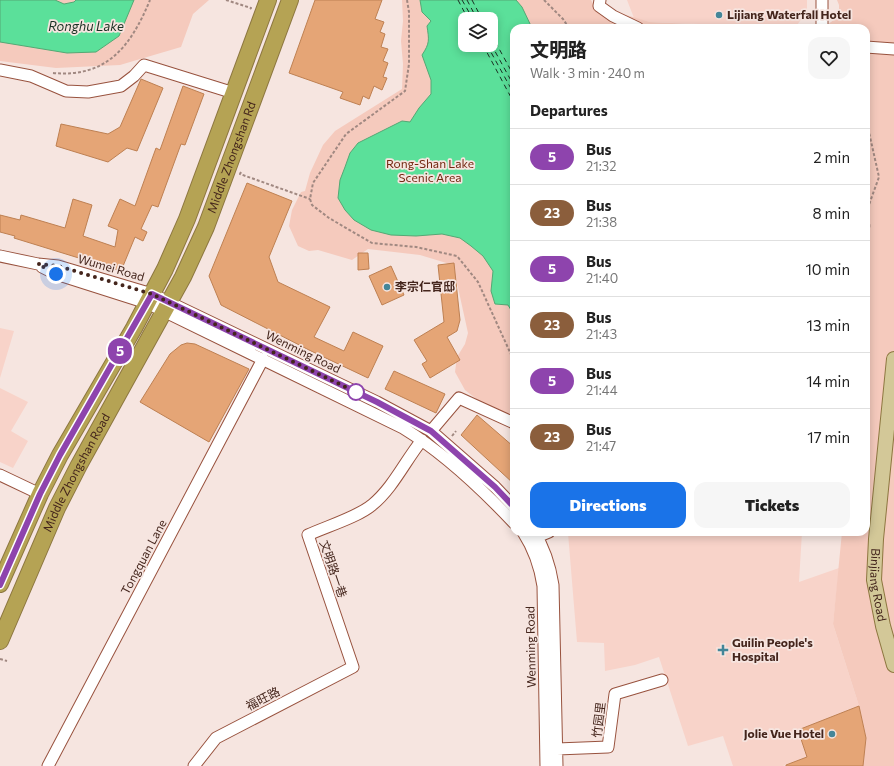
<!DOCTYPE html>
<meta charset="utf-8">
<style>
body{margin:0;font-family:Commissioner,"Noto Sans SC",sans-serif;background:#f6f6f6;color:#222;height:100vh;display:flex;flex-direction:column;font-size:15px;white-space:nowrap}
*{box-sizing:border-box;margin:0}
p{font-size:13px;color:#767676}
.icon{flex:none;width:22px;height:22px;fill:none;stroke:currentColor;stroke-width:2;stroke-linecap:round;stroke-linejoin:round}
.map{position:relative;flex:1;overflow:hidden}
.details{position:absolute;left:510px;top:24px;width:360px;height:512px;display:flex;flex-direction:column;background:#fff;border-radius:12px;box-shadow:0 2px 10px #0003}
.details>*{flex:none}
.badge{padding:0 8px;border-radius:13px;font-size:14px;line-height:26px}
.buttons{position:absolute;left:458px;top:12px;display:grid;gap:8px}
.buttons a{display:grid;place-items:center;width:40px;height:40px;border-radius:8px;background:#fff;box-shadow:0 2px 10px #0003;font-size:20px}
.you{position:absolute;width:20px;height:20px;margin:-10px;border:3px solid #fff;border-radius:50%;background:#1a73e8;box-shadow:0 0 0 6px #1a73e833}
.map>.badge{position:absolute;translate:-50% -50%;box-shadow:0 0 0 2px #fff}
h2{padding:0 20px;font-size:15px;line-height:36px}
.round{display:grid;place-items:center;flex:none;width:42px;height:42px;border-radius:12px;background:#f6f6f6}
.summary{display:flex;align-items:center;justify-content:space-between;height:68px;padding:0 20px}
h1{font-size:19px;font-weight:800;line-height:30px}
.button{display:flex;gap:8px;margin-top:auto;padding:8px 20px}
.button a{flex:1;height:46px;border-radius:12px;background:#1a73e8;color:#fff;font-size:16px;font-weight:800;line-height:46px;text-align:center}
.button a+a{background:#f6f6f6;color:#222}
ul{padding:0;list-style:none}
li{display:flex;align-items:center;gap:12px;height:56px;padding:0 20px;border-top:1px solid #e0e0e0}
li div{flex:1}
li b{display:block;font-size:15px}
li em{font-style:normal}
li .badge{min-width:44px;font-weight:700;text-align:center}
.map>svg:first-child{display:block}
.built{fill:#f8d3c9}
.green{fill:#f5cabd;fill-rule:evenodd}
.water{fill:#5be09a;stroke:#54a874;fill-rule:evenodd}
.lines{fill:none;stroke-linecap:round;stroke-linejoin:round}
.ferry{stroke:#1b3124;stroke-width:1;stroke-dasharray:5 4;stroke-linecap:butt}
.building{fill:#e5a576;stroke:#be8052}
.minor-casing{stroke:#98523e;stroke-width:13}
.major-casing{stroke:#8d7740;stroke-width:16}
.highway-casing{stroke:#8d7740;stroke-width:18}
.path{stroke:#a08881;stroke-width:2;stroke-dasharray:3 2;stroke-linecap:butt}
.minor{stroke:#fff;stroke-width:11}
.major{stroke:#d3c898;stroke-width:14}
.highway{stroke:#b5a354;stroke-width:16}
.line-casing{stroke:#fff;stroke-width:9}
.line{stroke:#8e44ad;stroke-width:6}
.walk{stroke:#44251c;stroke-width:4;stroke-dasharray:0 7.2}
.poi-dot{fill:#448698;stroke:#f6e5e0;stroke-width:1.5}
.stop-dot{fill:#fff;stroke:#8e44ad;stroke-width:2}
.labels{text-anchor:middle;stroke-width:3.5;stroke-linejoin:round;paint-order:stroke}
.poi-label{font-size:12px;font-weight:bold;fill:#44251c;stroke:#f6e5e0;text-anchor:start}
.street-label{font-size:12px;fill:#44251c;stroke:#f6e5e0}
.park-label{font-size:12px;fill:#722811;stroke:#f6e5e0}
.water-label{font-size:13px;font-style:italic;fill:#1b3124;stroke:#f6e5e0}
</style>
<div class="map">
<svg width="894" height="766" viewBox="0 0 894 766">
<rect width="100%" height="100%" fill="#f6e5e0"/>
<!-- built -->
<path class="built" d="M 627,0 L 807,0 L 807,11 L 795,28 L 650,22 L 634,18 Z
M 0,328 L 14,331 L 0,378 Z
M 0,388 L 28,402 L 11,431 L 28,441 L 13,468 L 0,462 Z
M 573,532 L 802,532 L 799,582 L 839,568 L 833,624 L 859,706 L 798,730 L 807,757 L 783,766 L 733,766 L 723,736 L 688,746 L 659,657 L 635,665 L 605,671 L 604,643 L 577,642 L 568,533 Z"/>
<!-- green -->
<path class="green" d="M 0,0 L 209,0 L 193,14 L 181,47 L 120,65 L 56,68 L 0,61 Z
M 402,0 L 591,0 L 597,11 L 619,13 L 650,22 L 778,28 L 514,28 L 514,417 L 488,408 L 465,390 L 455,372 L 457,357 L 465,344 L 468,333 L 453,265 L 420,255 L 368,249 L 352,260 L 318,250 L 309,251 L 298,246 L 289,226 L 292,210 L 301,192 L 305,191 L 310,173 L 323,145 L 335,131 L 402,89 L 403,64 L 401,41 L 403,21 ZM 465,19 L 491,19 L 491,45 L 465,45 Z
M 837,0 L 894,0 L 894,766 L 863,766 L 866,738 L 859,706 L 833,624 L 842,532 L 866,532 L 866,28 L 823,28 L 839,16 L 839,5 Z"/>
<!-- water -->
<path class="water" d="M 0,0 L 55,0 L 64,4 L 74,2 L 76,0 L 134,0 L 119,36 L 96,52 L 67,53 L 0,42 Z
M 420,0 L 516,0 L 522,7 L 532,28 L 514,28 L 514,315 L 508,305 L 495,304 L 491,291 L 493,271 L 483,256 L 471,246 L 460,238 L 442,234 L 416,236 L 391,235 L 371,230 L 354,220 L 345,210 L 338,198 L 340,180 L 345,167 L 350,153 L 358,143 L 402,121 L 410,122 L 419,108 L 431,94 L 431,80 L 422,55 C 430,43 429,40 427,26 L 431,21 L 422,12 ZM 465,19 L 491,19 L 491,45 L 465,45 Z"/>
<g class="lines">
<!-- ferry -->
<path class="ferry" d="M 458,0 L 468,19
M 462,0 L 473,19
M 467,0 L 477,19
M 472,0 L 482,19
M 491,34 L 514,76
M 491,44 L 514,86
M 483,45 L 514,103
M 487,45 L 514,94"/>
</g>
<!-- building -->
<path class="building" d="M 315,0 L 382,0 L 375,19 L 384,22 L 380,32 L 385,34 L 381,47 L 388,49 L 383,61 L 388,63 L 383,77 L 387,78 L 382,90 L 374,86 L 369,99 L 363,96 L 360,105 L 340,98 L 343,92 L 289,73 Z
M 141,79 L 163,88 L 137,151 L 127,148 L 108,162 L 56,146 L 61,124 L 108,134 L 120,127 Z
M 183,86 L 204,94 L 185,145 L 181,144 L 158,207 L 152,205 L 141,229 L 147,232 L 143,241 L 135,237 L 121,271 L 14,238 L 15,236 L 0,232 L 0,215 L 20,220 L 21,215 L 65,228 L 73,199 L 92,205 L 83,236 L 115,247 L 118,230 L 108,226 L 120,199 L 135,206 L 156,148 L 160,150 Z
M 247,183 L 292,201 L 269,257 L 278,282 L 330,307 L 314,337 L 344,351 L 353,332 L 383,346 L 368,378 L 311,351 L 221,305 L 209,276 Z
M 358,253 L 368,253 L 369,269 L 358,270 Z
M 454,263 L 460,320 L 457,331 L 447,337 L 460,360 L 430,378 L 422,364 L 427,361 L 414,340 L 444,322 L 438,265 Z
M 391,266 L 404,295 L 382,305 L 369,276 Z
M 187,343 L 195,344 L 249,369 L 209,442 L 140,402 L 170,354 L 181,345 Z
M 394,371 L 445,394 L 436,413 L 385,389 Z
M 477,415 L 514,447 L 514,484 L 461,435 Z
M 859,706 L 866,738 L 863,766 L 786,766 L 786,765 L 807,757 L 798,730 Z"/>
<g class="lines">
<!-- minor casing -->
<g class="minor-casing">
<path id="minor" d="M 600,0 L 599,6 L 613,16 L 638,28
M 822,28 L 822,0
M 866,47 L 894,49
M 0,70 L 31,76 L 66,91 L 88,92 L 121,86 L 134,76 L 144,65 L 234,93
M 0,256 L 38,264 L 58,266 L 152,294 L 377,402 L 431,431 L 495,487 L 514,507
M 42,267 L 56,274 L 147,303 L 403,428 C 444,453 481,488 514,523
M 431,431 L 459,398 L 514,423
M 0,475 L 40,494
M 523,532 C 534,549 540,566 543,586 L 546,766
M 534,532 C 545,549 550,566 553,585 L 557,766
M 537,537 L 549,532
M 557,749 L 608,747 L 615,694 L 662,680
M 48,766 L 263,359
M 194,766 L 216,738 L 353,667 L 308,535 C 325,527 358,517 372,505 C 393,488 405,461 422,440"/>
</g>
<!-- major casing -->
<g class="major-casing">
<g id="major">
<path id="s1" d="M 894,359 L 876,539 L 874,580 L 883,626 L 894,665"/>
</g>
</g>
<!-- highway casing -->
<g class="highway-casing">
<g id="highway">
<path d="M 0,584 L 40,494 L 60,455 L 134,328 L 165,269 L 187,219 L 268,0"/>
<path id="s2" d="M 0,641 L 57,508 L 79,465 L 183,277 L 206,227 L 290,0"/>
</g>
</g>
<!-- path -->
<path class="path" d="M 226,0 L 251,8 L 250,9
M 407,0 L 409,12 L 409,64 L 405,91 L 346,134 L 313,183 L 310,199 L 312,205 L 329,218 L 372,243 L 416,247 L 457,256 L 478,282 L 514,361
M 544,0 L 563,19 L 569,28
M 53,73 C 107,78 131,46 150,0
M 866,119 L 879,177 L 866,213
M 241,172 L 240,174 L 310,199
M 866,215 C 870,222 871,228 866,235
M 452,436 L 456,431
M 0,659 L 7,661"/>
<!-- minor -->
<use href="#minor" class="minor"/>
<!-- major -->
<use href="#major" class="major"/>
<!-- highway -->
<use href="#highway" class="highway"/>
</g>
<g class="lines">
<!-- line casing -->
<g class="line-casing">
<path id="line" d="M 0,585 L 40,494 L 60,455 L 152,294 L 377,402 L 431,431 L 495,487 L 514,507"/>
</g>
<!-- line -->
<use href="#line" class="line"/>
<!-- walk -->
<path class="walk" d="M 56,274 L 38,264 L 58,266 L 152,294 L 356,392"/>
</g>
<!-- markers -->
<g class="poi-dot">
<circle cx="719" cy="15" r="4"/>
<circle cx="387" cy="287" r="4"/>
<path d="M721 644h4v4h4v4h-4v4h-4v-4h-4v-4h4z"/>
<circle cx="832" cy="734" r="4"/>
</g>
<circle class="stop-dot" cx="356" cy="392" r="8"/>
<g class="labels">
<!-- poi labels -->
<g class="poi-label">
<text x="727" y="19">Lijiang Waterfall Hotel</text>
<text x="395" y="291">李宗仁官邸</text>
<text x="732" y="647">Guilin People's<tspan x="732" dy="14">Hospital</tspan></text>
<text x="824" y="738" text-anchor="end">Jolie Vue Hotel</text>
</g>
<!-- street labels -->
<g class="street-label">
<text dy="4" stroke="none"><textPath href="#s2" startOffset="537">Middle Zhongshan Rd</textPath></text>
<text transform="translate(111 268) rotate(16)" y="4">Wumei Road</text>
<text transform="translate(303 352) rotate(26)" y="4">Wenming Road</text>
<text dy="4" stroke="none"><textPath href="#s2" startOffset="185">Middle Zhongshan Road</textPath></text>
<text transform="translate(144 557) rotate(-62)" y="4">Tongquan Lane</text>
<text transform="translate(333 569) rotate(71)" y="4">文明路一巷</text>
<text dy="4" stroke="none"><textPath href="#s1" startOffset="227">Binjiang Road</textPath></text>
<text transform="translate(531 647) rotate(-91)" y="4">Wenming Road</text>
<text transform="translate(263 699) rotate(-27)" y="4">福旺路</text>
<text transform="translate(599 720) rotate(-83)" y="4">竹园里</text>
</g>
<!-- park labels -->
<g class="park-label">
<text x="430" y="168">Rong-Shan Lake<tspan x="430" dy="14">Scenic Area</tspan></text>
</g>
<!-- water labels -->
<g class="water-label">
<text x="86" y="31">Ronghu Lake</text>
</g>
</g>
</svg>
<div class="buttons">
<a><svg class="icon" aria-label="layers" viewBox="0 0 24 24"><path d="M12 4l9 5-9 5-9-5zM3 14l9 5 9-5"/></svg></a>
</div>
<div class="you" style="left:56px;top:274px"></div>
<b class="badge" style="left:120px;top:351px;background:#8e44ad;color:#fff">5</b>
<section class="details">
<div class="summary"><div><h1>文明路</h1><p>Walk · 3 min · 240 m</p></div><a class="round"><svg class="icon" aria-label="heart" viewBox="0 0 24 24"><path d="M12 20l-8-8c-3-5 5-10 8-4 3-6 11-1 8 4z"/></svg></a></div>
<h2>Departures</h2>
<ul>
<li><span class="badge" style="background:#8e44ad;color:#fff">5</span><div><b>Bus</b><p>21:32</p></div><em>2 min</em></li>
<li><span class="badge" style="background:#8b5e3c;color:#fff">23</span><div><b>Bus</b><p>21:38</p></div><em>8 min</em></li>
<li><span class="badge" style="background:#8e44ad;color:#fff">5</span><div><b>Bus</b><p>21:40</p></div><em>10 min</em></li>
<li><span class="badge" style="background:#8b5e3c;color:#fff">23</span><div><b>Bus</b><p>21:43</p></div><em>13 min</em></li>
<li><span class="badge" style="background:#8e44ad;color:#fff">5</span><div><b>Bus</b><p>21:44</p></div><em>14 min</em></li>
<li><span class="badge" style="background:#8b5e3c;color:#fff">23</span><div><b>Bus</b><p>21:47</p></div><em>17 min</em></li>
</ul>
<div class="button"><a>Directions</a><a>Tickets</a></div>
</section>
</div>
